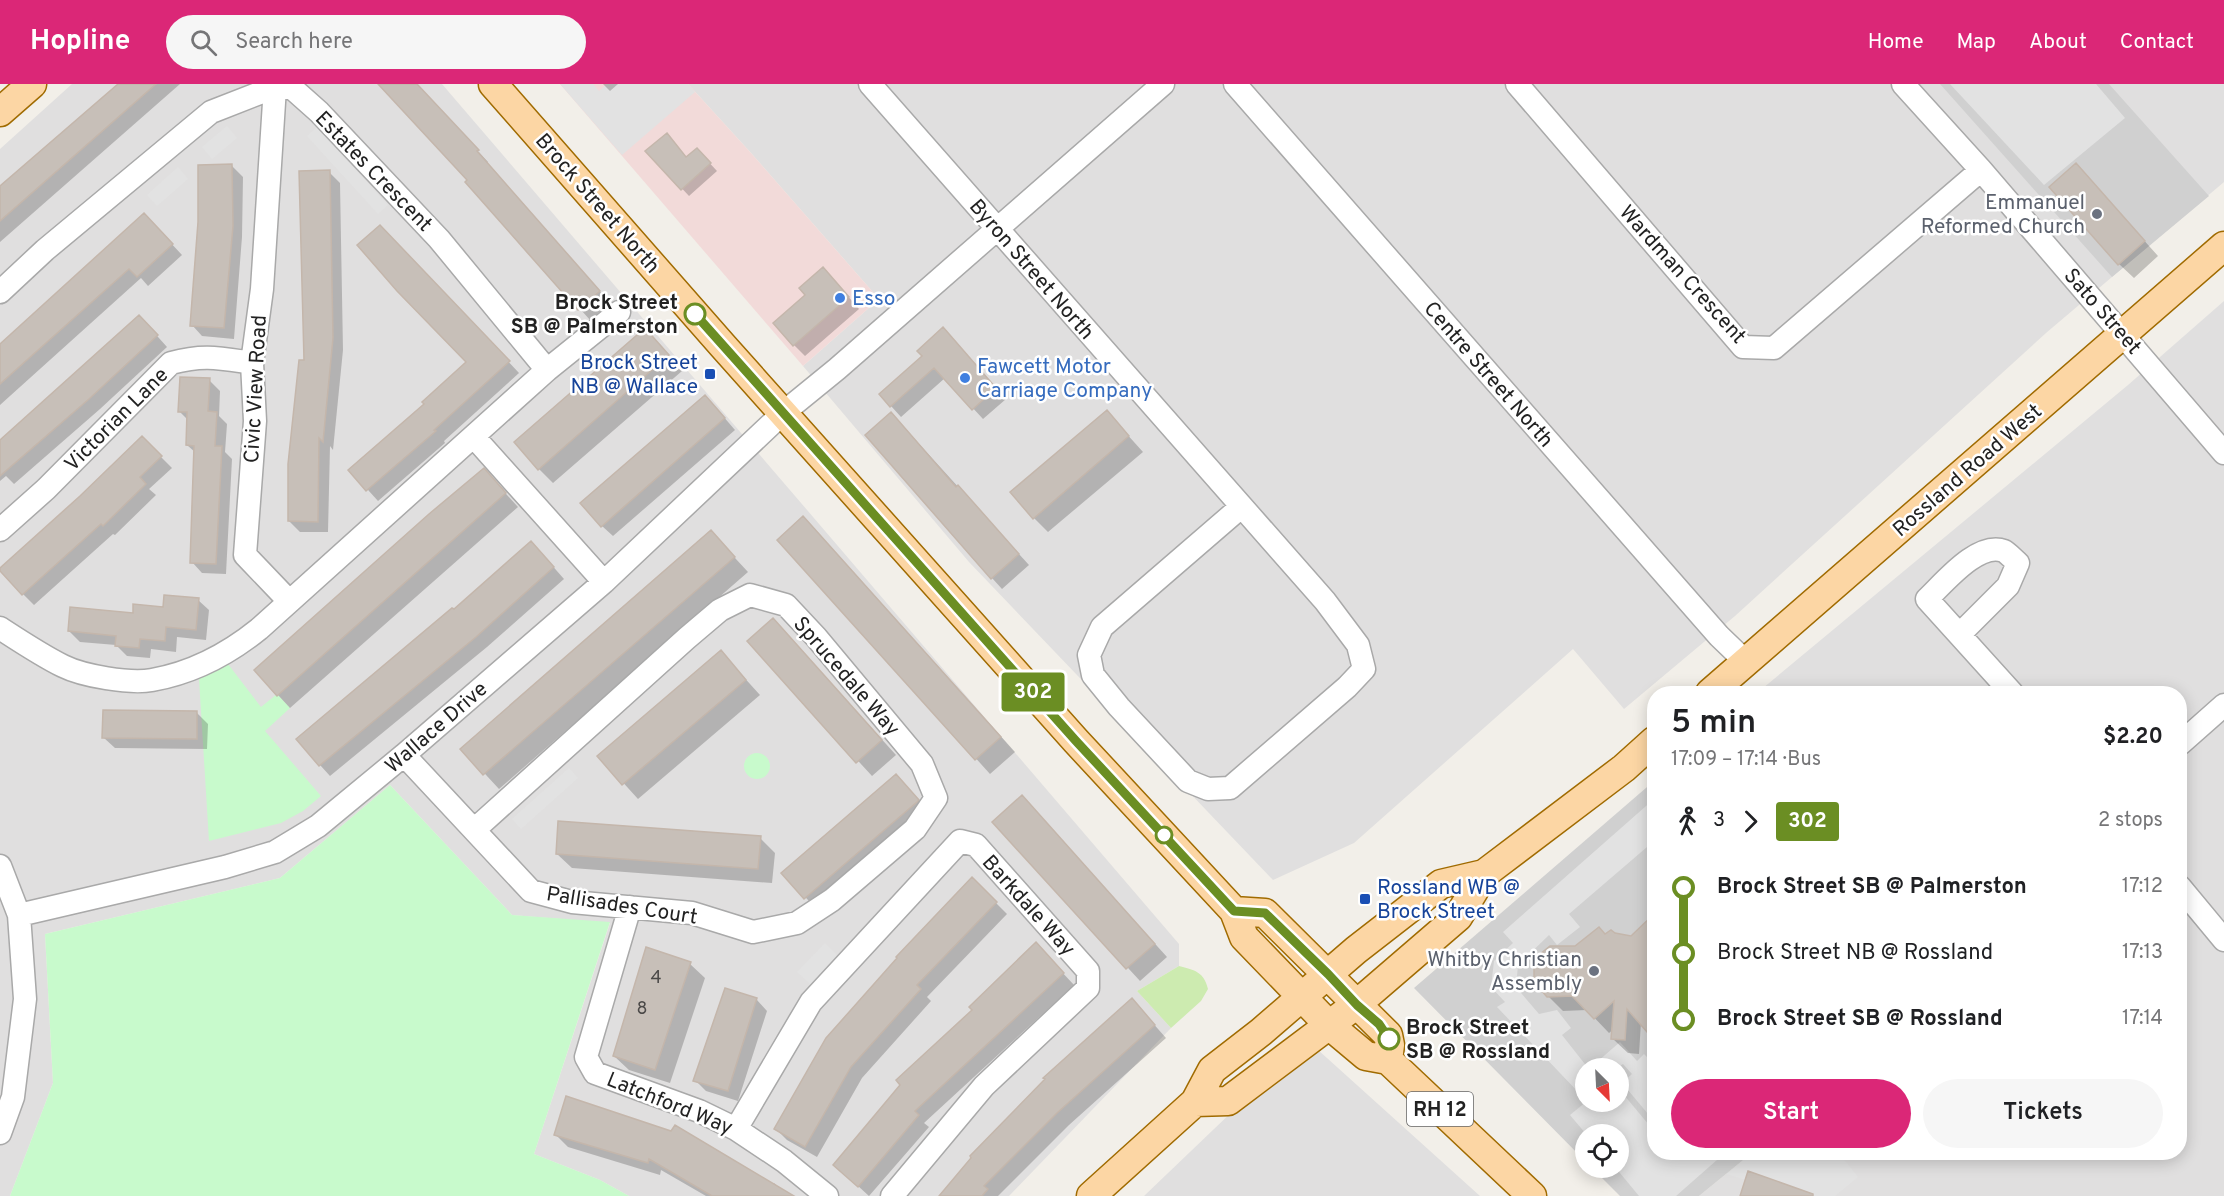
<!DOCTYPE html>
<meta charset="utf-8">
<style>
body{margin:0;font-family:Overpass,sans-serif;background:#f6f6f6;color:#202124;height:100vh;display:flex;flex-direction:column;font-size:22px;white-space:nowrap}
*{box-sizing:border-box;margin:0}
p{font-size:20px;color:#757577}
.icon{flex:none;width:33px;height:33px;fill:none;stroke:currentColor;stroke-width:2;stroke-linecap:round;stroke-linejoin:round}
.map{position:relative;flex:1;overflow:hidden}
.side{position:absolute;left:1647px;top:602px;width:540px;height:474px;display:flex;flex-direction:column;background:#fff;border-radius:24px;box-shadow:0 3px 15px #0003}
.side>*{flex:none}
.badge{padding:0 12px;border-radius:4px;font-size:21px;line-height:39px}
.needle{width:39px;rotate:156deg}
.fabs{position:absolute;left:1575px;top:974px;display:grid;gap:12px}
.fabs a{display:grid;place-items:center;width:54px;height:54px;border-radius:50%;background:#fff;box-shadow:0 3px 15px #0003;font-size:30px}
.map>.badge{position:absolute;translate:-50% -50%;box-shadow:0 0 0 3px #fff}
.legs{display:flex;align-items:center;gap:9px;height:66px;padding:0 24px;font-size:20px}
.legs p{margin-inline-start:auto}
.head{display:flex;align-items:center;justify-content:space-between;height:102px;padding:0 24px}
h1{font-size:33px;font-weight:600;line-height:45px}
.action{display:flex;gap:12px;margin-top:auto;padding:12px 24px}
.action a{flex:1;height:69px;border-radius:36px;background:#db2777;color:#fff;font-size:24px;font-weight:600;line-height:69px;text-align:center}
.action a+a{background:#f6f6f6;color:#202124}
ul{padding:0 24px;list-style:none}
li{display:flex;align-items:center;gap:21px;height:66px;font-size:22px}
li i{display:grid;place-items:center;width:9px;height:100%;margin:0 8px;background:currentColor}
li i::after{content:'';width:15px;height:15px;margin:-8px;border:4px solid;border-radius:50%;background:#fff}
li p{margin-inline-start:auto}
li:first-child i{background:linear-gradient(#0000 50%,currentColor 0)}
li:last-child i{background:linear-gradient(currentColor 50%,#0000 0)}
header{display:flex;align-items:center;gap:36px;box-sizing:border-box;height:84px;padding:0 30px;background:#db2777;color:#fff}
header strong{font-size:28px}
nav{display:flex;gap:33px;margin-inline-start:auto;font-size:21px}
.search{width:420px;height:54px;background:#f6f6f6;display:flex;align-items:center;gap:15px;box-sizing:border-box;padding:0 21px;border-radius:33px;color:#757577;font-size:22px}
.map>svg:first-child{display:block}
.residential{fill:#e0dfdf}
.commercial{fill:#f2dad9}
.religious{fill:#d0d0d0;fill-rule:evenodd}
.grass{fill:#cdebb0}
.park{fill:#c8facc}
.parking{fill:#e2e2e2}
.shadow{fill:#0003}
.building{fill:#c7bfb8;stroke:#c4b6ab;stroke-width:1.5}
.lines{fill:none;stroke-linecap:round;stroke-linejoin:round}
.minor-casing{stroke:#a9a9a9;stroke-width:25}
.major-casing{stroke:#a06b00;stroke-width:31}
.minor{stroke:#fff;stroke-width:22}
.major{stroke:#fcd6a4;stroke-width:28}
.line-1-casing{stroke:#fff;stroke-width:14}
.line-1{stroke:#6b8e23;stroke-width:9}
.worship-dot{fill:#6b7280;stroke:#fff;stroke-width:2}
.shop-dot{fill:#3f7fe0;stroke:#fff;stroke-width:2}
.stop-1-dot{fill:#fff;stroke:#6b8e23;stroke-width:3}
.transit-dot{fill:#1a4fb4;stroke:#fff;stroke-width:2}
.labels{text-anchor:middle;stroke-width:5;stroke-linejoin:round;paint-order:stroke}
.number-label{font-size:18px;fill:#4b4948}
.shield{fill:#fff;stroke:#646464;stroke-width:1.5}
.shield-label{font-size:20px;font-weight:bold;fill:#222}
.street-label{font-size:21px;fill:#222;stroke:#fff}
.worship-label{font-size:21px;fill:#5b616d;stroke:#fff;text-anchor:end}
.shop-label{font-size:21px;fill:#366cbe;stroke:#fff;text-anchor:start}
.stop-label{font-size:21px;font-weight:bold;fill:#222;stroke:#fff;text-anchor:end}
.transit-label{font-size:21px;fill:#164399;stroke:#fff;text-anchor:end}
</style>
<header>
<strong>Hopline</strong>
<div class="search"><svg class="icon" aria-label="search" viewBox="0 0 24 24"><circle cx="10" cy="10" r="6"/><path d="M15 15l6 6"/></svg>Search here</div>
<nav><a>Home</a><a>Map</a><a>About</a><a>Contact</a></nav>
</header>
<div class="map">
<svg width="2224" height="1112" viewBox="0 0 2224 1112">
<rect width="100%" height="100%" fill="#f2efe9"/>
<!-- residential -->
<path class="residential" d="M 72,0 L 442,0 L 1179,860 L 1179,882 L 1137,907 L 1171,944 L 1009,1112 L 629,1112 L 600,1096 L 534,1070 L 610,839 L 512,831 L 390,701 L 280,794 L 45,850 L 53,999 L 10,1112 L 0,1112 L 0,65 Z
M 688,0 L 2224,0 L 2224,98 L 2046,249 L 1735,532 L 1624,625 L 1573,565 L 1354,759 L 1273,796 L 969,478 L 803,282 L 879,215 L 751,69 Z
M 2224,217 L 2224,1112 L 1699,1112 L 1753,1068 L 2180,1068 L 2180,609 L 1757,609 L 2128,301 Z
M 1307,956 L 1480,1112 L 1144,1112 Z"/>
<!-- commercial -->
<path class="commercial" d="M 560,0 L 688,0 L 751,69 L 879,215 L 803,282 Z"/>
<!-- religious -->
<path class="religious" d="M 1940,0 L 2109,0 L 2209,112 L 2112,193 Z
M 1654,697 L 1654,1068 L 1753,1068 L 1699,1112 L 1620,1112 L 1591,1083 L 1618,1083 L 1618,1050 L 1586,1050 L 1585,1077 L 1414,904 ZM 1586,984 L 1618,984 L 1618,1017 L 1586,1017 Z"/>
<!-- grass -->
<path class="grass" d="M 1179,882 C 1195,886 1204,888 1208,905 L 1201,917 L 1171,944 L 1137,907 Z"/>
<!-- park -->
<path class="park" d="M 228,580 L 261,623 L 277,610 L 290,624 L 265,647 L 321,712 L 303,727 L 281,739 L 209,757 L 199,595 Z
M744 682a13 13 0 1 1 26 0a13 13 0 1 1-26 0Z
M 390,701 L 512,831 L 610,838 L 534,1070 L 600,1096 L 629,1112 L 10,1112 L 53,999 L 45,850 L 280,794 Z"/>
<!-- parking -->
<path class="parking" d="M 560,0 L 593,0 L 599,7 L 607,0 L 688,0 L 695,8 L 622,71 Z
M 1950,0 L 2096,0 L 2125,34 L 2044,101 Z
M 227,42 L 237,54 L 212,75 L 202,63 Z
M 317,43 L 388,121 L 378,130 L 307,52 Z
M 178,83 L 188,95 L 157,122 L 147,111 Z
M 569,684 L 578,694 L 521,745 L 512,735 Z
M 1654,715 L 1654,757 L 1569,830 L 1580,843 L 1557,861 L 1549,851 L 1518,881 L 1516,903 L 1539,930 L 1557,926 L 1571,944 L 1562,951 L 1588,984 L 1586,984 L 1585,997 L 1580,1010 L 1497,923 L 1505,918 L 1491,903 L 1494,877 L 1513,859 L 1503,848 Z
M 825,859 L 846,880 L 820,909 L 797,888 Z
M 1620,958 L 1637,977 L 1644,970 L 1654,980 L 1654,1037 L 1622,999 L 1632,990 L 1623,980 L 1617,984 L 1590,984 Z
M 1619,1005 L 1654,1047 L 1654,1068 L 1726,1068 L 1676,1112 L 1639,1112 L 1615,1083 L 1618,1083 L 1618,1050 L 1586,1050 L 1570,1031 L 1587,1017 L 1618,1017 Z
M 1753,1068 L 1816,1068 L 1817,1070 L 1820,1068 L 1838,1068 L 1858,1093 L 1835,1112 L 1795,1112 L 1727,1090 Z"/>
<!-- shadow -->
<path class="shadow" d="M 119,0 L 180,0 L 0,158 L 0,105 Z
M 380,0 L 416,0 L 488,78 L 487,79 L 610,219 L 590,236 L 467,98 L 469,96 Z
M 603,0 L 618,0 L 610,7 Z
M 647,67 L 687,74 L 704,73 L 717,87 L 689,112 Z
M 232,82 L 243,93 L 242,153 L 234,255 L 202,252 L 192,241 Z
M 329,88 L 340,99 L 343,266 L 333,366 L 330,362 L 328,448 L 300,448 L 289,437 L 306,278 Z
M 2090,96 L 2158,172 L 2134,194 L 2119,180 Z
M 155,142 L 182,171 L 148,202 L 141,194 L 0,321 L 0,261 Z
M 834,196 L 859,225 L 805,272 L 794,261 Z
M 432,197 L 519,289 L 444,357 L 445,359 L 378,417 L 350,386 L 426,320 L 468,278 Z
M 150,244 L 167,263 L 100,325 L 14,400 L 6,392 L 0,397 L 0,358 Z
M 645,246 L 682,287 L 553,399 L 539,385 Z
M 953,256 L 1006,315 L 983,335 L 945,294 L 901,333 L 891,322 Z
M 209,296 L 220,307 L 219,332 L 227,340 L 225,368 L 232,375 L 226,490 L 202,489 L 192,478 L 196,369 L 187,361 L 188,336 L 179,327 Z
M 716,324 L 735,346 L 613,452 L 602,442 Z
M 1107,328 L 1143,368 L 1048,448 L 1034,434 Z
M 902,341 L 1029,481 L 1002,505 L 992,494 Z
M 142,354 L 172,384 L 149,405 L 156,411 L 115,451 L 113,450 L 34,521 L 23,510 L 81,413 Z
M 496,399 L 518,423 L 290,624 L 256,587 Z
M 711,448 L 748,488 L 499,705 L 462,665 Z
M 818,449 L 1015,668 L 990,690 L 779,456 Z
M 542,470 L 564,495 L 487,563 L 330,692 L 320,681 L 454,527 Z
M 198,516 L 209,526 L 206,556 L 177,553 L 176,568 L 151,565 L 150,574 L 127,572 L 116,561 L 80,558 L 69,547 Z
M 787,551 L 896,671 L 872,692 L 749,558 Z
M 721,568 L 760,611 L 638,715 L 599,672 Z
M 197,629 L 208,640 L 207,665 L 115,664 L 104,654 Z
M 896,692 L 932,731 L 820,829 L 783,789 Z
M 1034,726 L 1167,873 L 1140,897 L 994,738 Z
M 760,754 L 775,769 L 772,799 L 572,784 L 557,770 Z
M 972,795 L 1007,830 L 927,913 L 931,917 L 862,994 L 817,1073 L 787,1056 L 776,1045 Z
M 1654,832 L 1654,953 L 1641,938 L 1639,970 L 1628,969 L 1613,955 L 1614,945 L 1609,949 L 1587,926 L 1563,927 L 1548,912 L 1575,864 L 1606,852 L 1614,850 L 1631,853 Z
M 1046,871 L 1074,901 L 924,1039 L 929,1043 L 869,1112 L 835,1081 Z
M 690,880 L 705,894 L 670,999 L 629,986 L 614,972 Z
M 726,906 L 757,916 L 767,927 L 738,1017 L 706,1007 L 695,996 Z
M 1143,928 L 1166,954 L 1069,1041 L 998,1112 L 941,1112 Z
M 556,1051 L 772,1101 L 774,1099 L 787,1112 L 706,1112 L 661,1086 L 660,1091 L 568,1063 Z"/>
<!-- building -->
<path class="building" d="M 118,0 L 156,0 L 0,137 L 0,102 Z
M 378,0 L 417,0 L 479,66 L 477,67 L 600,207 L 578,226 L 465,98 L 467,96 Z
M 667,49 L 686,73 L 697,64 L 711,79 L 681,106 L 645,67 Z
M 2076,79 L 2145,157 L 2118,181 L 2049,103 Z
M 232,80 L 233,142 L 224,244 L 190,242 L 198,138 L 198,81 Z
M 330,86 L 333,254 L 323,358 L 319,354 L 318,438 L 288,437 L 288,380 L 299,276 L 304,276 L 299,87 Z
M 144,129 L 173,160 L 137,193 L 129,185 L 0,300 L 0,260 Z
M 380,141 L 510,277 L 434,346 L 436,347 L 366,407 L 348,386 L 424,320 L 422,318 L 466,278 L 397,207 L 357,161 Z
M 823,183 L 849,213 L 793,262 L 773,239 L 805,211 L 799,204 Z
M 139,231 L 158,251 L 89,315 L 0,392 L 0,356 Z
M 943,243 L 996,304 L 972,326 L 934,284 L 890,323 L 879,310 L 922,272 L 917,267 Z
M 645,244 L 669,271 L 538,386 L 514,358 Z
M 180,293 L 210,294 L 208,327 L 217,328 L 215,362 L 222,362 L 216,480 L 190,479 L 194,362 L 186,361 L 187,328 L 178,328 Z
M 705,311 L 725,334 L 601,443 L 580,419 Z
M 1107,326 L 1129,352 L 1033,435 L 1010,408 Z
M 891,328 L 956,403 L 958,401 L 1019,470 L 991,495 L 865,351 Z
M 142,352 L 162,372 L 140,393 L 146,400 L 103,442 L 101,440 L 22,511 L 0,487 L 0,484 L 80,412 Z
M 484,384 L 506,409 L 277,612 L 254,586 L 429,430 Z
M 803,432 L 1001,653 L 975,676 L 777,456 Z
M 711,446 L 735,473 L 483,691 L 460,665 Z
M 531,457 L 554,483 L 476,553 L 319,682 L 296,655 L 452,524 L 454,525 Z
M 164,511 L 199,514 L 196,546 L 166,543 L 165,557 L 140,555 L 139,564 L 115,562 L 116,552 L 68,547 L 70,523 L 133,529 L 133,520 L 163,523 Z
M 773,534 L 882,656 L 856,679 L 747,557 Z
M 721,566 L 746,596 L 622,701 L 597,672 Z
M 103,626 L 197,627 L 197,655 L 102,654 Z
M 896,690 L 919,716 L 917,718 L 804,815 L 781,789 Z
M 1022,711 L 1155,860 L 1126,885 L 992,738 Z
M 558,737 L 761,752 L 758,785 L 556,770 Z
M 972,793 L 997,818 L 917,901 L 921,905 L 851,983 L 805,1063 L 774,1045 L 826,954 L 897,874 L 896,873 Z
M 1654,830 L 1654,956 L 1627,925 L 1625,956 L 1611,955 L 1614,917 L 1594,935 L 1572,912 L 1547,913 L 1534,898 L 1534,875 L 1550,862 L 1575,862 L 1599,843 L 1605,850 L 1611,846 L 1615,849 L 1631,852 Z
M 1036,858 L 1064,889 L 915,1027 L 919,1031 L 858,1103 L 833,1081 L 900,1001 L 896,996 L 972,926 L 969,923 Z
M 646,863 L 691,878 L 655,986 L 613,972 Z
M 725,904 L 757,914 L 728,1007 L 693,997 Z
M 1132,914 L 1155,941 L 1057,1029 L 984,1102 L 988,1105 L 982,1112 L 939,1112 L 971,1074 L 970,1072 L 1045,995 L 1043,994 Z
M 566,1012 L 671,1047 L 675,1041 L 794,1112 L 712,1112 L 649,1075 L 648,1079 L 554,1051 Z
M 1748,1087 L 1813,1110 L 1813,1112 L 1740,1112 Z"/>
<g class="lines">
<!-- minor casing -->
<g class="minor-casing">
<path id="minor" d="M 870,0 L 1325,517 L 1358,561 L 1364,585 L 1347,603 L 1230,704 L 1208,705 L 1188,697 L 1119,623 L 1093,591 L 1089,571 L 1102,543 L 1241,423
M 1235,0 L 1719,552 L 1746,578
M 1517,0 L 1743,263 L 1774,264 L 1981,86
M 1903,0 L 1981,86 L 2224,369
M 275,3 L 262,205 L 252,279 L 255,337 L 245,471 L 289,517
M 0,208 L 45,166 L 211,28 L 275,3 L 292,4 L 319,28 L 439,155 L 547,286
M 474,353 L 604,498
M 0,446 L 46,405 L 171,279 C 204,270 219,274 252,279
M 0,544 C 20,557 41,571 63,582 C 83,592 130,600 152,596 C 192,589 228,570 259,545 L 547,286 L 619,228
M 1960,550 L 2008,502 L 2018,479 C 2014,476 2009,470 2004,467 C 1978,457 1944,499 1927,515 L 2012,609
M 2180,660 L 2224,621
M 404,671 L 531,807 L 572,818 L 692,829 L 753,848 L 797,839 L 832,816 L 915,745 L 936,714 L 922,680 L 816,553 L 786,521 L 750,511 L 720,526 L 687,554 L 474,746
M 0,782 L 19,831 L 25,915 L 13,1013 L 0,1049
M 2180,803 L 2224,856
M 630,823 L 586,973 L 595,989 L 699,1027 L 736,1045 L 784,1077 L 827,1112
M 19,831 L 225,783 L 275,768 L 318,742 L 404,671 L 604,498 L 783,329 L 837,285 L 1163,0
M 736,1045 L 811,918 L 960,757 L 976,761 L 1088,887 L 1088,904 L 984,1002 L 892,1112"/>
</g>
<!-- major casing -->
<g class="major-casing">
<path id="major" d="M 493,0 L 723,262 L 1076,657 L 1234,827 L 1244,853 L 1329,941 L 1366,972 L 1388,976 L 1532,1112
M 0,28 L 32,0
M 1710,609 L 2224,162
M 1234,827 L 1265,829 L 1388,951 L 1390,961 L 1388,976
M 1195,1018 L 1228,1017 L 1357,920 L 1458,833 L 1484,790 L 1624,684 L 1654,657
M 1091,1112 L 1195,1018 L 1212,986 L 1261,948 L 1356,866 L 1441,800 L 1484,790"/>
</g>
<!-- minor -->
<use href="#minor" class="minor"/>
<!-- major -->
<use href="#major" class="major"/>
</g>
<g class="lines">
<!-- line-1 casing -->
<g class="line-1-casing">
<path id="line-1" d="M 695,230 L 1076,657 L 1234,827 L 1265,829 L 1328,890 L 1357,921 L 1379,940 L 1389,955"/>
</g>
<!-- line-1 -->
<use href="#line-1" class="line-1"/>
</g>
<!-- markers -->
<g class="worship-dot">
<circle cx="2097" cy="130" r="6"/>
<circle cx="1594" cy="887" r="6"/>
</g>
<g class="shop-dot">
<circle cx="840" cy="214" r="6"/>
<circle cx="965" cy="294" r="6"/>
</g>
<g class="stop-1-dot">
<circle cx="695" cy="230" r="10"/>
<circle cx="1164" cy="751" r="8"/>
<circle cx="1389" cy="955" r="10"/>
</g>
<g class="transit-dot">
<rect x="704" y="284" width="12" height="12" rx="3"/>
<rect x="1359" y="809" width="12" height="12" rx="3"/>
</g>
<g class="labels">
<!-- number labels -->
<g class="number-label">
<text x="656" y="899">4</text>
<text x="642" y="930">8</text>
</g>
<!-- shield labels -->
<rect class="shield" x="1407" y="1008" width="66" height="34" rx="4.5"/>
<g class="shield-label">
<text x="1440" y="1032">RH 12</text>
</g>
<!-- street labels -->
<g class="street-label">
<text transform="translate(374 87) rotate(46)" y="7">Estates Crescent</text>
<text transform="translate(598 119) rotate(49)" y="7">Brock Street North</text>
<text transform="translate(1032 185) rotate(49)" y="7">Byron Street North</text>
<text transform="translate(1683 190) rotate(48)" y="7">Wardman Crescent</text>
<text transform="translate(2103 227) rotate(49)" y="7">Sato Street</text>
<text transform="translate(1489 290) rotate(49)" y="7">Centre Street North</text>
<text transform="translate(255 305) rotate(-87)" y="7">Civic View Road</text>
<text transform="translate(116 335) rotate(-45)" y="7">Victorian Lane</text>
<text transform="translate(1967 386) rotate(-41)" y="7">Rossland Road West</text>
<text transform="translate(847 592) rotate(49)" y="7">Sprucedale Way</text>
<text transform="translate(436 643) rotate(-41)" y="7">Wallace Drive</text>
<text transform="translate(622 821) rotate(9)" y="7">Pallisades Court</text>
<text transform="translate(1029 821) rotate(48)" y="7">Barkdale Way</text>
<text transform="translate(670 1019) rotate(22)" y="7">Latchford Way</text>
</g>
<!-- worship labels -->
<g class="worship-label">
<text x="2085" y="125">Emmanuel<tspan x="2085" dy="24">Reformed Church</tspan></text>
<text x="1582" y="882">Whitby Christian<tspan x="1582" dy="24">Assembly</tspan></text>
</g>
<!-- shop labels -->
<g class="shop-label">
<text x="852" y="221">Esso</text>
<text x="977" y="289">Fawcett Motor<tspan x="977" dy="24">Carriage Company</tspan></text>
</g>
<!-- stop labels -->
<g class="stop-label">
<text x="678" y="225">Brock Street<tspan x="678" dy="24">SB @ Palmerston</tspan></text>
<text x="1406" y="950" text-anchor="start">Brock Street<tspan x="1406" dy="24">SB @ Rossland</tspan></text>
</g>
<!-- transit labels -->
<g class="transit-label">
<text x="698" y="285">Brock Street<tspan x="698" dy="24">NB @ Wallace</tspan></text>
<text x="1377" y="810" text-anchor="start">Rossland WB @<tspan x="1377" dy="24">Brock Street</tspan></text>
</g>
</g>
</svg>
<div class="fabs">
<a><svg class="needle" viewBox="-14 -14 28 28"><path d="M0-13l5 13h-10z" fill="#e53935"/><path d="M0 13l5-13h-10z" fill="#757577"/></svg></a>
<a><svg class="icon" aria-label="locate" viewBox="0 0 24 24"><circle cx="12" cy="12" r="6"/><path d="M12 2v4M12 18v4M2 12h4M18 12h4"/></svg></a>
</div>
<b class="badge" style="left:1033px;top:608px;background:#6b8e23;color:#fff">302</b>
<section class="side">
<div class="head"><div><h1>5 min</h1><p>17:09 – 17:14 · Bus</p></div><b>$2.20</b></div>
<div class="legs"><svg class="icon" aria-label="walk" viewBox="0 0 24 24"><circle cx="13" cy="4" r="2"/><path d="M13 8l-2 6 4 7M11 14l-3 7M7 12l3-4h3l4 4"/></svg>3<svg class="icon" aria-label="forward" viewBox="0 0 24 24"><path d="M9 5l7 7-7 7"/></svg><b class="badge" style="background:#6b8e23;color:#fff">302</b><p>2 stops</p></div>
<ul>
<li><i style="color:#6b8e23"></i><b>Brock Street SB @ Palmerston</b><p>17:12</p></li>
<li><i style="color:#6b8e23"></i><span>Brock Street NB @ Rossland</span><p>17:13</p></li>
<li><i style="color:#6b8e23"></i><b>Brock Street SB @ Rossland</b><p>17:14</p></li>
</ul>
<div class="action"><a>Start</a><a>Tickets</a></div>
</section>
</div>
